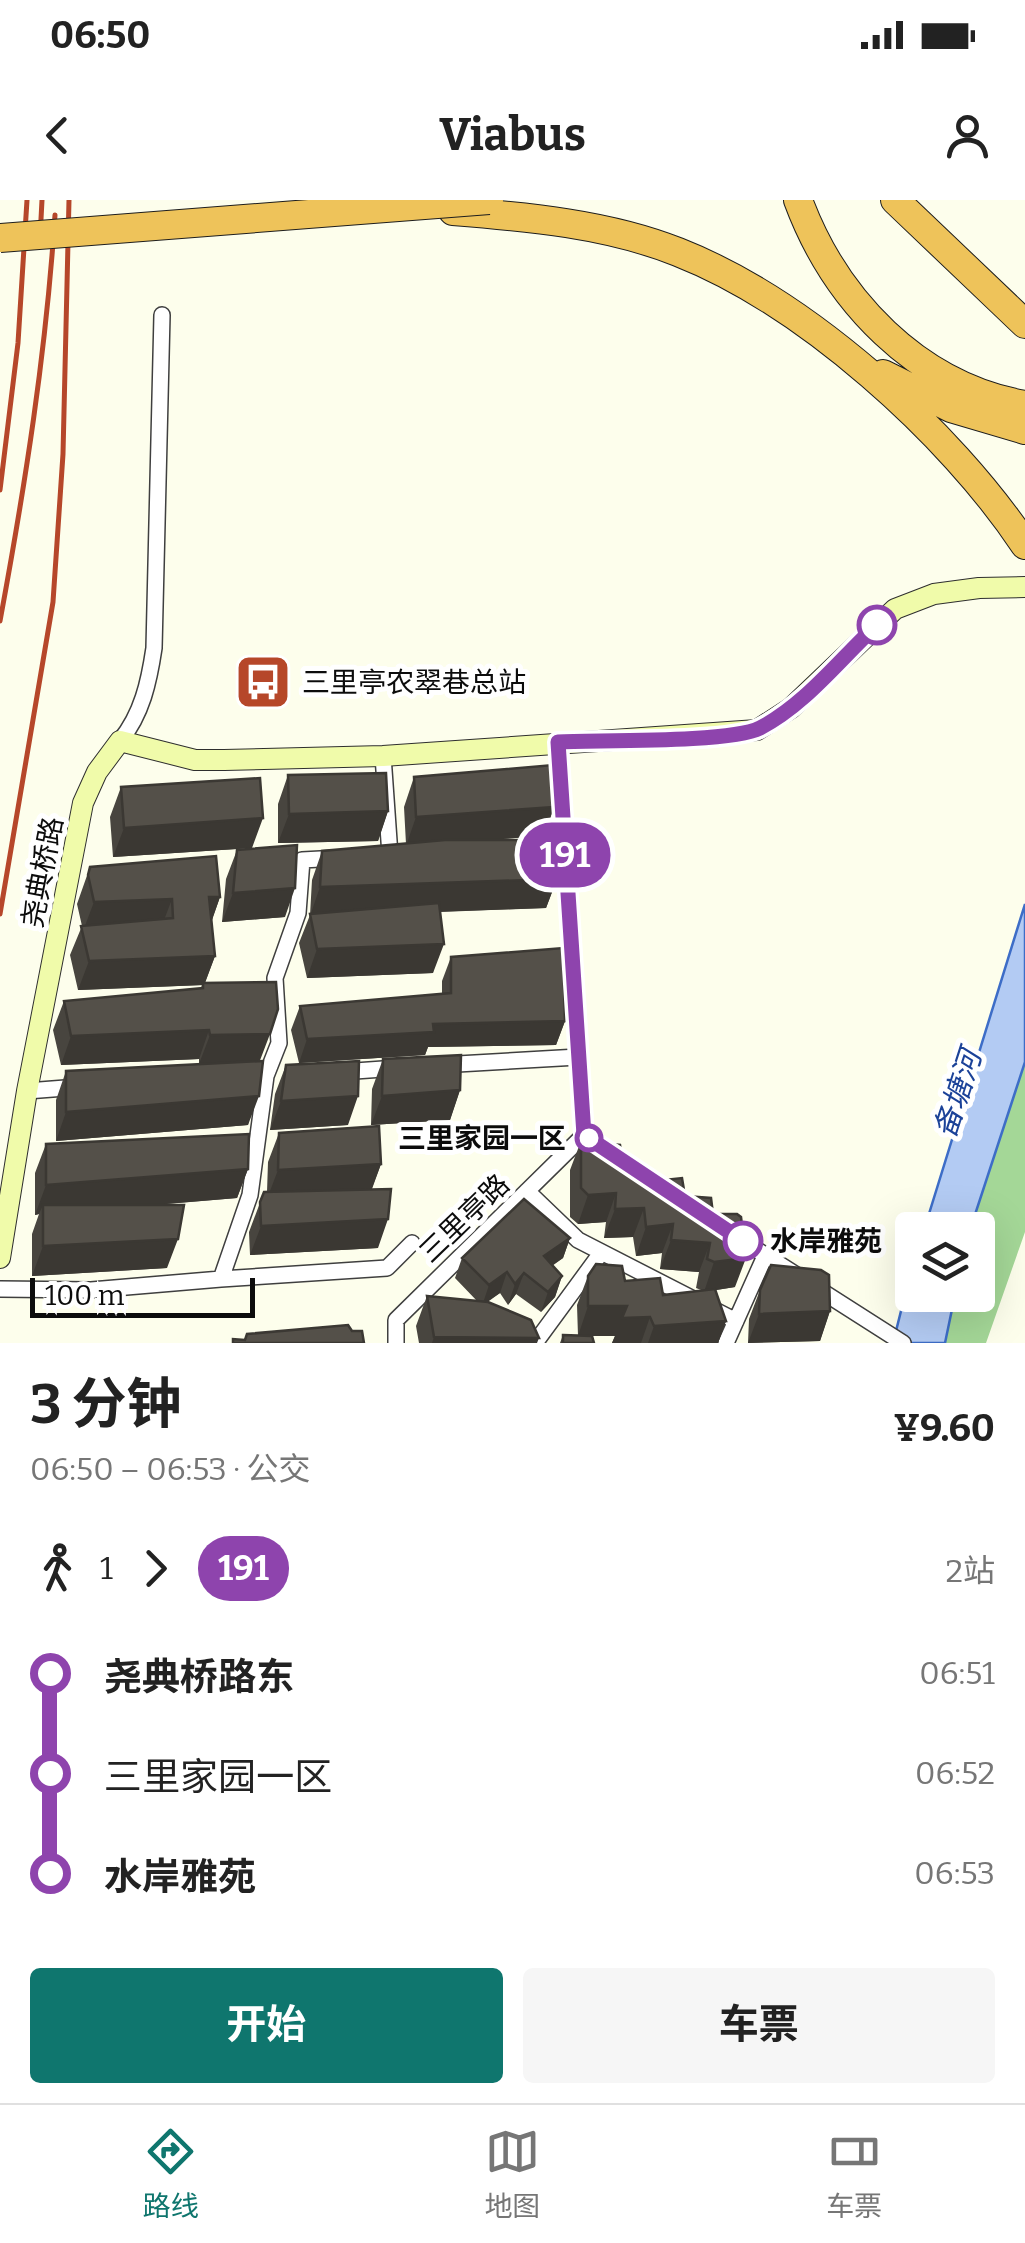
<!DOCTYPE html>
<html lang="zh">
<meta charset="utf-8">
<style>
body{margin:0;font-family:Bitter,"Noto Sans SC",serif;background:#f6f6f6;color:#222;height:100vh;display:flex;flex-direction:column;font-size:38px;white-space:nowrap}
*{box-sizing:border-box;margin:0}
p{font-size:32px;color:#767676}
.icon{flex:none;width:55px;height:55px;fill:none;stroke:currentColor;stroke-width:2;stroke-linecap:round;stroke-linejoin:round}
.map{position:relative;height:1143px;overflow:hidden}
.sheet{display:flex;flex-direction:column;background:#fff;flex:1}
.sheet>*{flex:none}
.badge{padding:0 20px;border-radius:32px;font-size:35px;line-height:65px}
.buttons{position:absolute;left:895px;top:1012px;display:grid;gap:20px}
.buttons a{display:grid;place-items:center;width:100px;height:100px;border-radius:10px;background:#fff;box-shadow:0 10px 40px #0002;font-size:50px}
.scale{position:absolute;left:30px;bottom:25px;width:225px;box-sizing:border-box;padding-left:10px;border:5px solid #0c0c0c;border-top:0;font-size:28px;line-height:35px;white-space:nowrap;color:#0c0c0c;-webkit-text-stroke:8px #fff;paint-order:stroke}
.map>.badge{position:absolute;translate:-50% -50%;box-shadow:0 0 0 5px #fff}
.legs{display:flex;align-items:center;gap:15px;height:110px;padding:0 30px;font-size:32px}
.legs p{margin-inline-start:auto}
.head{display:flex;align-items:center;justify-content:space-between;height:170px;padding:0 30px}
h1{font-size:55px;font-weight:700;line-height:75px}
.primary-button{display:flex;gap:20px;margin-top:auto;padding:20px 30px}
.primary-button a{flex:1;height:115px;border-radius:10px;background:#0f766e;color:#fff;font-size:40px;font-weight:700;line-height:115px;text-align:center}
.primary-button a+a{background:#f6f6f6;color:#222}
ul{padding:0 30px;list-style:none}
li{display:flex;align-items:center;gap:35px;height:100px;font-size:38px}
li i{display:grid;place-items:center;width:15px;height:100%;margin:0 12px;background:currentColor}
li i::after{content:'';width:25px;height:25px;margin:-12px;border:8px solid;border-radius:50%;background:#fff}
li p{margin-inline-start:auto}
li:first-child i{background:linear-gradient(#0000 50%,currentColor 0)}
li:last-child i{background:linear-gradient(currentColor 50%,#0000 0)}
.status{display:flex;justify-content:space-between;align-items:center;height:70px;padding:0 50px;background:#fff;direction:ltr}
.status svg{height:28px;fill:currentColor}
header{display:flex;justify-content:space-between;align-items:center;height:130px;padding:0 30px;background:#fff;font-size:45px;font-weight:700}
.menu{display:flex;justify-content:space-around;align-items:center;height:140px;border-top:2px solid #e0e0e0;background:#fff;font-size:28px;color:#767676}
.menu a{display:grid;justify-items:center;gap:5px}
.menu .current{color:#0f766e}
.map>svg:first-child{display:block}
.forest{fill:#a4d797}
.water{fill:#b3cbf3;stroke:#3d6dc7;stroke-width:2.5}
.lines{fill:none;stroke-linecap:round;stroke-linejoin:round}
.street-casing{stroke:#3f3f3f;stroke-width:18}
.secondary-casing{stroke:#2e2e2e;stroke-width:22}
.highway-casing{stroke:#1d1d1d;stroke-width:30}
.street{stroke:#fff;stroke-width:15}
.secondary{stroke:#f0fbaa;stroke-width:20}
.highway{stroke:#eec35a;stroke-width:28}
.rail{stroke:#b6472a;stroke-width:5}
.highway-bridge-casing{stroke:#1d1d1d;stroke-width:30;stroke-linecap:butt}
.highway-bridge{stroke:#eec35a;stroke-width:28}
.wall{fill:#48453f}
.shaded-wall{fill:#3b3833}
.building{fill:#545049;stroke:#3b3833;stroke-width:2.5}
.line-1-casing{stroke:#fff;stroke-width:22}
.line-1{stroke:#8e44ad;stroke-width:15}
.stop-1-dot{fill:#fff;stroke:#8e44ad;stroke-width:5}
.labels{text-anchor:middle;stroke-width:10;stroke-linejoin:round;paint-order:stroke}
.poi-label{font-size:28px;fill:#0c0c0c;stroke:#fff;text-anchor:start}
.street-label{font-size:28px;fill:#0c0c0c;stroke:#fff}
.stop-label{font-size:28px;font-weight:bold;fill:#0c0c0c;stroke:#fff;text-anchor:end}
.water-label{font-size:30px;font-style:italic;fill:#1b4298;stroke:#fff}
</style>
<div class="status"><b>06:50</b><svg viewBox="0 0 49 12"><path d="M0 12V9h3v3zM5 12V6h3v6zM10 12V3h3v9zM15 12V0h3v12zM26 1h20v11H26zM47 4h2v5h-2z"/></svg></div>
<header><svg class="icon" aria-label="back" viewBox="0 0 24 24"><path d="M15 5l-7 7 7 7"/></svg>Viabus<svg class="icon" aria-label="person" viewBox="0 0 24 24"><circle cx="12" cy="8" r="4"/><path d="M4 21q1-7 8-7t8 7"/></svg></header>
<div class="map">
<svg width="1025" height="1143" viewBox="0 0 1025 1143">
<rect width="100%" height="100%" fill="#fdfeec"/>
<!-- forest -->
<path class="forest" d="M 1025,862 L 1025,1032 L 986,1143 L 945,1143 L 955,1095 L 978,1095 L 978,1030 L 970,1030 Z"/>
<!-- water -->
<path class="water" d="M 1025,704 L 1025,862 L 970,1030 L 924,1030 Z
M 912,1067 L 912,1095 L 955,1095 L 945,1143 L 893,1143 Z"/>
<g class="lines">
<!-- street casing -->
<g class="street-casing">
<path id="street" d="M 120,541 C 142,514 149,482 154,448 L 162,115
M 558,542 L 584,935
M 382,655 L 390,655 L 383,556
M 440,865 L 578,857
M 341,872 L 397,868
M 27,891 L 78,887
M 527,991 L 578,1040 L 736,1121
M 729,1032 L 903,1143
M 221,1079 L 387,1068 L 412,1043
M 0,1089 L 91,1090 L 221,1079 L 250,995 L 266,876 L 279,843 L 275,778 L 298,713 L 302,660 L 339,658
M 396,1143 L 396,1120 L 584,935
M 535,1143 L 601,1053
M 726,1143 L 765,1056"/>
</g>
<!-- secondary casing -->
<g class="secondary-casing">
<path id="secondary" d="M 0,1058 L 27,891 L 83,603 L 97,572 L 120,541 L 195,560 L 224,560 L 383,556 L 757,530 L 791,508 L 895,409 L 934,394 L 979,388 L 1025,387"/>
</g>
<!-- highway casing -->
<g class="highway-casing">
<path id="highway" d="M 798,0 C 835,100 917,186 1025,205
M 895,0 L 1025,124
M 453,11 C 528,17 608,24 678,52 C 805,102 950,232 1025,345
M 883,174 L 951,208 L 1025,230"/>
</g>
<!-- street -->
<use href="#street" class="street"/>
<!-- secondary -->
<use href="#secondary" class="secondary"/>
<!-- highway -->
<use href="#highway" class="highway"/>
<!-- rail -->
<path class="rail" d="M 40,38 L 42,0
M 0,290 L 18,143 L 27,0
M 0,421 C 25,286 46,153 55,15
M 0,714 L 53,402 L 63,254 L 69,0"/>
<!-- highway-bridge casing -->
<g class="highway-bridge-casing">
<path id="highway-bridge" d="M 0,38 L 489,0"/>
</g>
<!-- highway-bridge -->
<use href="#highway-bridge" class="highway-bridge"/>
</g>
<!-- wall -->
<path class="wall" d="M 288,575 L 388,611 L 378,641 L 278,643 L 278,604 Z
M 414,577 L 554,607 L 544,636 L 484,640 L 557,679 L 546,708 L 440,712 L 433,773 L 307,778 L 299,743 L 310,715 L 312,680 L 322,651 L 406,644 L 404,607 Z
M 121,587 L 252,648 L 113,657 L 110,617 Z
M 237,650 L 285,717 L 222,722 L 226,679 Z
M 90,667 L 220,697 L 211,722 L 215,756 L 205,783 L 260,861 L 248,925 L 56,941 L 56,900 L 66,871 L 199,864 L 199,859 L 61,865 L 53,830 L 64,801 L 201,788 L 202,785 L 78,790 L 70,755 L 82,726 L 77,704 Z
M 451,757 L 565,821 L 556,845 L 428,847 L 425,855 L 299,863 L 291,830 L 300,806 L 442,794 L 442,781 Z
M 383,859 L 460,890 L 450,920 L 371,925 L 372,889 Z
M 286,865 L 348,925 L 270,930 L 275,894 Z
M 279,933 L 381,964 L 372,989 L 378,1048 L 250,1055 L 249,1032 L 264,992 L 267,992 L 268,962 Z
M 581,941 L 685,996 L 713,1014 L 735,1087 L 716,1090 L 726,1121 L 718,1143 L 612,1143 L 615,1136 L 580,1136 L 594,1143 L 560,1143 L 563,1135 L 578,1136 L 577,1105 L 588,1076 L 625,1081 L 663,1095 L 701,1090 L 696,1088 L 699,1072 L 660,1069 L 662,1053 L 636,1056 L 633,1037 L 604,1038 L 606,1022 L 578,1024 L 570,1017 L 570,970 Z
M 46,944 L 248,969 L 237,998 L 155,1005 L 167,1068 L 32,1076 L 32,1034 L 39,1014 L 35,1015 L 35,973 Z
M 570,1038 L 563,1058 L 552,1066 L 562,1076 L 555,1097 L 541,1112 L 516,1094 L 508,1105 L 500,1093 L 486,1102 L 537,1143 L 419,1143 L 416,1126 L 427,1096 L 478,1102 L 455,1078 L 462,1058 Z
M 760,1090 L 830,1111 L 820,1141 L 748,1143 L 749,1119 Z"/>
<!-- shaded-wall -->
<path class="shaded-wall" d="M 554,607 L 544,636 L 406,646 L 416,617 Z
M 388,611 L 378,641 L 278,643 L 289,614 Z
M 263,618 L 252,648 L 113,657 L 124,628 Z
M 557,679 L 546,708 L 310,716 L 320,687 Z
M 295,688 L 285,717 L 222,722 L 233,693 Z
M 209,697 L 220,697 L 210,726 Z
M 172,699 L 161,728 L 83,731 L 94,702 Z
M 444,744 L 433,773 L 307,778 L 317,749 Z
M 215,756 L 204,785 L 78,790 L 89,761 Z
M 565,821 L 556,845 L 428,847 L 425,855 L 299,863 L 307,839 L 433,824 Z
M 209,830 L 199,859 L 61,865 L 71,836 Z
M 270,834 L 259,863 L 199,864 L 210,835 Z
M 460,890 L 450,920 L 371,925 L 382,896 Z
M 259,896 L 248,925 L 56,941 L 66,912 Z
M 358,896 L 348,925 L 270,930 L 281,901 Z
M 381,964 L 370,993 L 267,999 L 278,970 Z
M 248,969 L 237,998 L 43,1014 L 43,1005 L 39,1014 L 35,1015 L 46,985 Z
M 616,993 L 606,1022 L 578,1024 L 588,995 Z
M 644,1008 L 633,1037 L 604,1038 L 615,1009 Z
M 388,1019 L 378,1048 L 250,1055 L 261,1026 Z
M 673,1024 L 662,1053 L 636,1056 L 646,1027 Z
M 570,1038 L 563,1058 L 536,1076 L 544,1056 Z
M 178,1039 L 167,1068 L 32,1076 L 43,1046 Z
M 671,1040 L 710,1043 L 699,1072 L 660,1069 Z
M 746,1058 L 735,1087 L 704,1092 L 714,1062 Z
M 507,1072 L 500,1093 L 482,1106 L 489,1085 Z
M 524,1073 L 516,1094 L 508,1105 L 515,1084 Z
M 562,1076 L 555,1097 L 541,1112 L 548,1092 Z
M 588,1106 L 627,1106 L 650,1117 L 641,1143 L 612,1143 L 615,1136 L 578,1136 Z
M 830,1111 L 820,1141 L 748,1143 L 759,1114 Z
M 726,1121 L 718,1143 L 648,1143 L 654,1126 Z
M 434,1137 L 539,1138 L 537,1143 L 432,1143 Z"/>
<!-- building -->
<path class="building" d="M 553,565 L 554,607 L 416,617 L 414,577 Z
M 386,573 L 388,611 L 289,614 L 288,575 Z
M 260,578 L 263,618 L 124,628 L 121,587 Z
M 445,640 L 559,640 L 557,679 L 320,687 L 322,651 Z
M 297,645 L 295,688 L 233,693 L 237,650 Z
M 216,656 L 220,697 L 209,697 L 215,756 L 89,761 L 81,726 L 173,718 L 172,699 L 94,702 L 88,675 L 90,667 Z
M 439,703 L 444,744 L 317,749 L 310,714 Z
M 563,748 L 565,821 L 433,824 L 434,832 L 307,839 L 300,806 L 451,793 L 451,757 Z
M 276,782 L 278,809 L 270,834 L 210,835 L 209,830 L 71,836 L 64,801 L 203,788 L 203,783 Z
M 461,855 L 460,890 L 382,896 L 383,859 Z
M 263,861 L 259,896 L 66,912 L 66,871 Z
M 359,861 L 358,896 L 281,901 L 286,865 Z
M 379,926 L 381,964 L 278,970 L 279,933 Z
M 249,934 L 248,969 L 46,985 L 46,944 Z
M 581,941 L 620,945 L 623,964 L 650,970 L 655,981 L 682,978 L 685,996 L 711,998 L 713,1014 L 737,1014 L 741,1017 L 746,1058 L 714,1062 L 707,1059 L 710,1043 L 671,1040 L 673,1024 L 646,1027 L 644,1008 L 615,1009 L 616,993 L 588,995 L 581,988 Z
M 391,989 L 388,1019 L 261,1026 L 260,1002 L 264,992 Z
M 524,999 L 570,1038 L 544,1056 L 562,1076 L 548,1092 L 524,1073 L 515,1084 L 507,1072 L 489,1085 L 462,1058 Z
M 43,1005 L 184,1005 L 178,1039 L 43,1046 Z
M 596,1064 L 622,1066 L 625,1081 L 660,1078 L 663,1095 L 715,1089 L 726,1121 L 654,1126 L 650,1117 L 622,1118 L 627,1106 L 588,1106 L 588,1076 Z
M 771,1065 L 821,1070 L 829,1075 L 830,1111 L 759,1114 L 760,1090 Z
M 427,1096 L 488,1102 L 531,1120 L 539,1138 L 434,1137 Z
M 348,1125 L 352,1131 L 362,1131 L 364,1143 L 233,1143 L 233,1139 L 245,1140 L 247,1134 Z
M 563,1135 L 592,1136 L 594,1143 L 563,1143 Z"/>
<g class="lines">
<!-- line-1 casing -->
<g class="line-1-casing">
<path id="line-1" d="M 743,1041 L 584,935 L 558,542 C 599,540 730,543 760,528 C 805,505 840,459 877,425"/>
</g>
<!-- line-1 -->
<use href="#line-1" class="line-1"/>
</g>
<!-- icons -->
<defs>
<g id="bus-square" transform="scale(2.875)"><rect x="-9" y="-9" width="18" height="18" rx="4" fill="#b6472a" stroke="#fff"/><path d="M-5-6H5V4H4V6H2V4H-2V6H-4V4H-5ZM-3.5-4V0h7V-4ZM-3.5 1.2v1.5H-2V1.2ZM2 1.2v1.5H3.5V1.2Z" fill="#fff"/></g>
</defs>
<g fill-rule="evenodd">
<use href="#bus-square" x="263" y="482"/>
</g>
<!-- markers -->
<g class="stop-1-dot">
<circle cx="877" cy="425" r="18"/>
<circle cx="589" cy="938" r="12"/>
<circle cx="743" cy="1041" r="18"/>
</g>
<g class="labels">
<!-- poi labels -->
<g class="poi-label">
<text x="302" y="492">三里亭农翠巷总站</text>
</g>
<!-- street labels -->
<g class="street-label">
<text transform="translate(42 672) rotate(-79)" y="10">尧典桥路</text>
<text transform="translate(464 1018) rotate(-44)" y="10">三里亭路</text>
</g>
<!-- stop labels -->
<g class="stop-label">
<text x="566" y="948">三里家园一区</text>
<text x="770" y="1051" text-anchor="start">水岸雅苑</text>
</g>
<!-- water labels -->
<g class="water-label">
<text transform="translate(958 894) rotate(-72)" y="10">备塘河</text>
</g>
</g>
</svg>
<div class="buttons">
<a><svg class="icon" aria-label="layers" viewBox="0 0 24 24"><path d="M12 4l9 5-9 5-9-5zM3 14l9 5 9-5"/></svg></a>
</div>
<div class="scale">100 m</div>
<b class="badge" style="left:565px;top:655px;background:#8e44ad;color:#fff">191</b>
</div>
<section class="sheet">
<div class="head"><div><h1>3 分钟</h1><p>06:50 – 06:53 · 公交</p></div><b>¥9.60</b></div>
<div class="legs"><svg class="icon" aria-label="walk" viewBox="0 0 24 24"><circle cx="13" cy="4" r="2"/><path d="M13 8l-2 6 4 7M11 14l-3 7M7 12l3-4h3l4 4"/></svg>1<svg class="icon" aria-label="forward" viewBox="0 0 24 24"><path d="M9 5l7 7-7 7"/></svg><b class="badge" style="background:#8e44ad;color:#fff">191</b><p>2站</p></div>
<ul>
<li><i style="color:#8e44ad"></i><b>尧典桥路东</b><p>06:51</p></li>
<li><i style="color:#8e44ad"></i><span>三里家园一区</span><p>06:52</p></li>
<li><i style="color:#8e44ad"></i><b>水岸雅苑</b><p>06:53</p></li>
</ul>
<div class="primary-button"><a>开始</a><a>车票</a></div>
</section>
<nav class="menu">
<a class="current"><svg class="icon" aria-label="directions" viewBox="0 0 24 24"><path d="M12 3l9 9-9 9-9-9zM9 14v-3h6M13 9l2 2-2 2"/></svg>路线</a>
<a><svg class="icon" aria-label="map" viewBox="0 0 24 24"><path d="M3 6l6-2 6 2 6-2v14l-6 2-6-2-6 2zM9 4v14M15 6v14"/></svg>地图</a>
<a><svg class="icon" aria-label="tickets" viewBox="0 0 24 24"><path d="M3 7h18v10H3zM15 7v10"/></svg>车票</a>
</nav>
